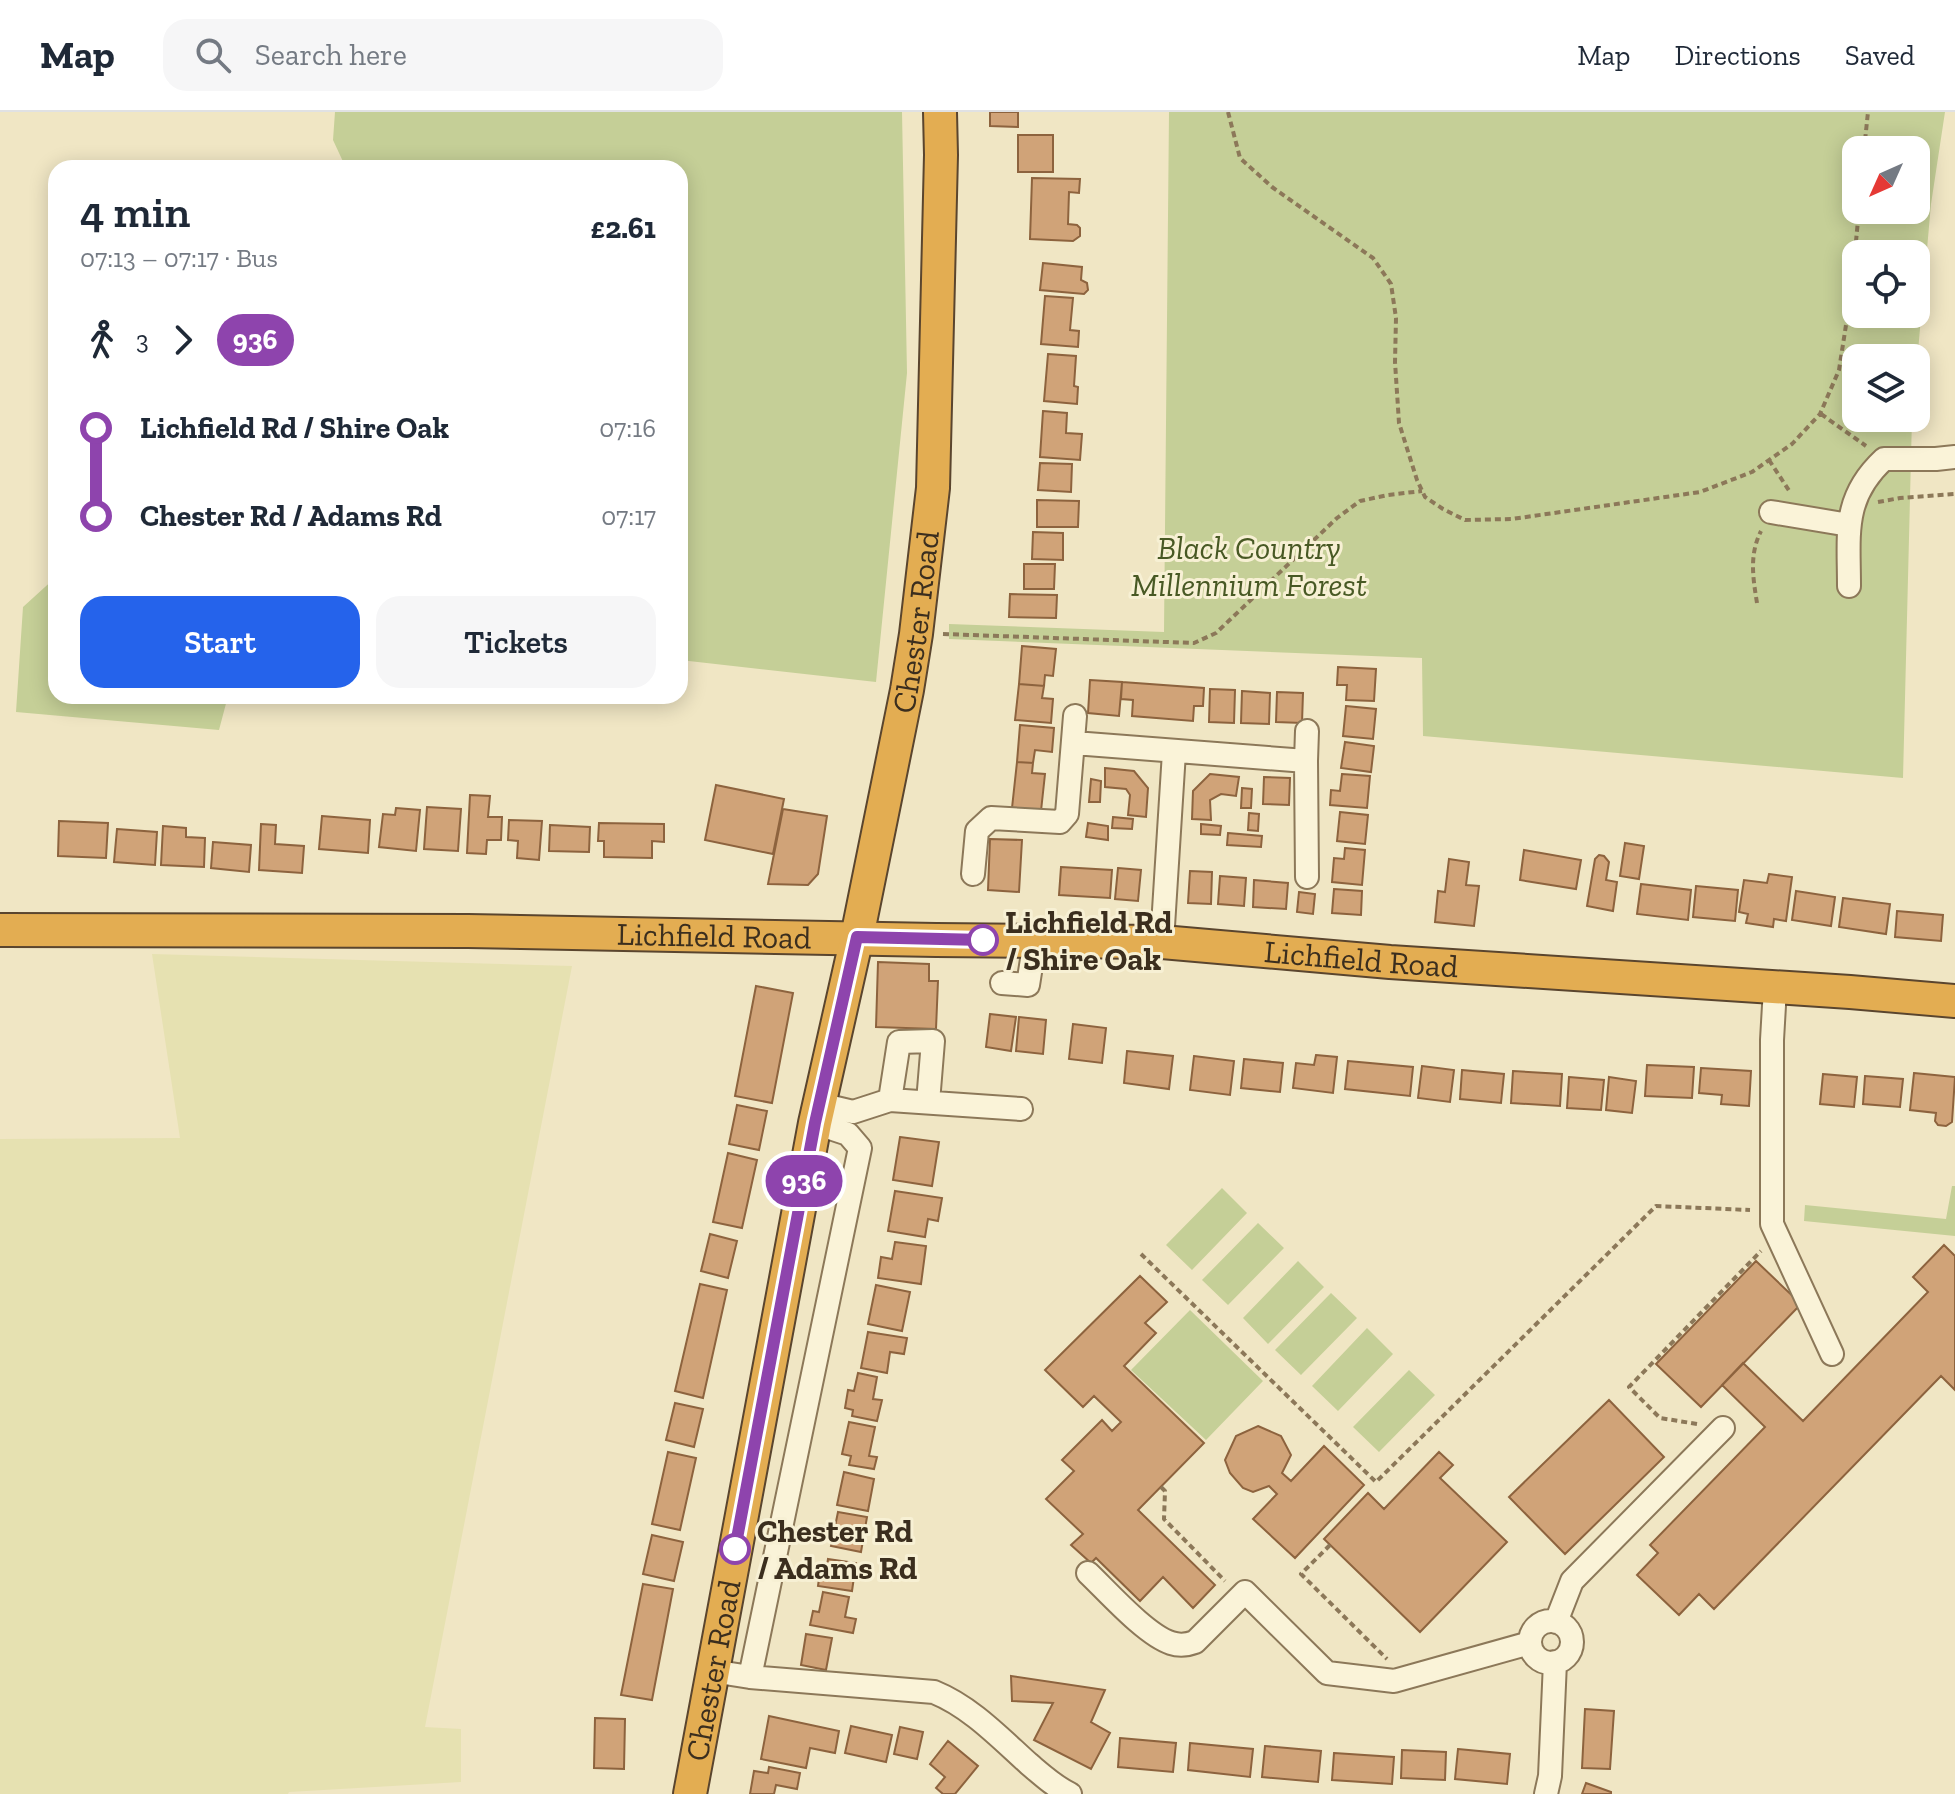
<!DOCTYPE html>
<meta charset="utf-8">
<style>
body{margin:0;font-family:"Zilla Slab",serif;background:#f6f6f7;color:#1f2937;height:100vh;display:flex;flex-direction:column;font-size:30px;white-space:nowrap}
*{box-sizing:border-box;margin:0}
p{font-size:26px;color:#747a83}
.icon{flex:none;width:44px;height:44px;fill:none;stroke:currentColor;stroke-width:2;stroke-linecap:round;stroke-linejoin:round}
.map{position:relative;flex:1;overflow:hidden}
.panel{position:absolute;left:48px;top:48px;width:640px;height:544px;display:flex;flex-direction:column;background:#fff;border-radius:24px;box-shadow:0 4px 20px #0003}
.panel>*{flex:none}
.badge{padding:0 16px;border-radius:26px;font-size:28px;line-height:52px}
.needle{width:52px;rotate:225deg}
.fabs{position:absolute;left:1842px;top:24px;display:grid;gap:16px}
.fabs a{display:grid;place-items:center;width:88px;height:88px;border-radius:16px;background:#fff;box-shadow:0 4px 20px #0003;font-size:40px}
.map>.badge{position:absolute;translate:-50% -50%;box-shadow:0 0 0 4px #fff}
.legs{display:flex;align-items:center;gap:12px;height:88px;padding:0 32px;font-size:26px}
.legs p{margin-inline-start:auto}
.overview{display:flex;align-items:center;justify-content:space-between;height:136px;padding:0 32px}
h1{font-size:44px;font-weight:600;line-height:60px}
.primary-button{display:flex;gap:16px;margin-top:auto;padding:16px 32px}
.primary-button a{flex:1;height:92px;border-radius:24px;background:#2563eb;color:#fff;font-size:32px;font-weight:600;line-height:92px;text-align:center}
.primary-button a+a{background:#f6f6f7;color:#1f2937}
ul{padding:0 32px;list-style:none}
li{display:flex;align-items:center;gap:28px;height:88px;font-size:30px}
li i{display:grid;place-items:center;width:12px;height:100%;margin:0 10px;background:currentColor}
li i::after{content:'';width:20px;height:20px;margin:-10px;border:6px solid;border-radius:50%;background:#fff}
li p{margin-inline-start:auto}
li:first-child i{background:linear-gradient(#0000 50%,currentColor 0)}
li:last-child i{background:linear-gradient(currentColor 50%,#0000 0)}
header{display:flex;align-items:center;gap:48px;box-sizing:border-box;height:112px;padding:0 40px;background:#fff;border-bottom:2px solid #e0e1e3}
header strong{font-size:38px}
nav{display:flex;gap:44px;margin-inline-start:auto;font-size:28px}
.search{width:560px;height:72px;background:#f6f6f7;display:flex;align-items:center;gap:20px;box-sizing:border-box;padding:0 28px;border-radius:24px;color:#747a83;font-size:30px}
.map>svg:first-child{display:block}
.farmland{fill:#e6e1b1}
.green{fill:#c5cf97;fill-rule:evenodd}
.building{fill:#d0a378;stroke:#8d633e;stroke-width:2}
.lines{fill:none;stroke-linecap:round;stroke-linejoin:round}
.minor-casing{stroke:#8c7859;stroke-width:26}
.highway-casing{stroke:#5a452e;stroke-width:36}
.path{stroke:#8c7859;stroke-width:4;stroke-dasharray:6 4;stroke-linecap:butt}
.minor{stroke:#faf3d8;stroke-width:22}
.highway{stroke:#e3ad52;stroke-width:32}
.line-1-casing{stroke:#fff;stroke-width:18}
.line-1{stroke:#8e44ad;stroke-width:12}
.stop-1-dot{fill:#fff;stroke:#8e44ad;stroke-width:4}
.labels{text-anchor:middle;stroke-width:6;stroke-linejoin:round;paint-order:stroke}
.park-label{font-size:32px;font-style:italic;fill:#485924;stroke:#f7f0d4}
.street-label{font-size:32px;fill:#3b2e1e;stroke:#f7f0d4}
.stop-label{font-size:32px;font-weight:bold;fill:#3b2e1e;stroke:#f7f0d4;text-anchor:start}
</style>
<header>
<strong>Map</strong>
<div class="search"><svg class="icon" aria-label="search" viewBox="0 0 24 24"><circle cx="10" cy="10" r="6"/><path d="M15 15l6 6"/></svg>Search here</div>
<nav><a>Map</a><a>Directions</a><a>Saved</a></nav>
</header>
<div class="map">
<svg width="1955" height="1682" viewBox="0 0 1955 1682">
<rect width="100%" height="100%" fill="#f0e6c4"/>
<!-- farmland -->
<path class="farmland" d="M 152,842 L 572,854 L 425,1615 L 461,1617 L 461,1670 L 289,1680 L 288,1682 L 0,1682 L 0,1027 L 180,1026 Z"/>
<!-- green -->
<path class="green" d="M 335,0 L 902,0 L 907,261 L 876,570 L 680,548 L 680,56 L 346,56 L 333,28 Z
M 1169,0 L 1945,0 L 1931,92 L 1916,262 L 1916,246 L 1856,246 L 1856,306 L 1912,306 L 1903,666 L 1423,624 L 1422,546 L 949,527 L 949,512 L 1164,520 ZM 1856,38 L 1916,38 L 1916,98 L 1856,98 ZM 1856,142 L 1916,142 L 1916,202 L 1856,202 Z
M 56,465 L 56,584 L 228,584 L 219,618 L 16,600 L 23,495 Z
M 1952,1074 L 1955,1074 L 1955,1124 L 1804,1109 L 1805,1093 L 1946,1107 Z
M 1222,1076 L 1247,1101 L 1192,1158 L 1166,1133 Z
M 1258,1111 L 1284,1136 L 1228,1193 L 1202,1168 Z
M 1298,1149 L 1324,1175 L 1268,1232 L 1243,1206 Z
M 1331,1181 L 1357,1206 L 1301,1263 L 1275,1238 Z
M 1190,1198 L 1263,1269 L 1206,1328 L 1131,1258 Z
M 1367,1216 L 1393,1242 L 1338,1299 L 1312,1274 Z
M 1409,1258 L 1435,1283 L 1379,1340 L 1353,1315 Z"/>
<!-- building -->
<path class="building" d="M 990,0 L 1018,0 L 1018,15 L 990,14 Z
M 1018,23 L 1053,23 L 1053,60 L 1018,60 Z
M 1032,66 L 1080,67 L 1079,81 L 1069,80 L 1068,112 L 1077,113 L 1080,116 L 1080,124 L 1073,129 L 1030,127 Z
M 1043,151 L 1082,155 L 1081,168 L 1087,171 L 1088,178 L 1084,182 L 1040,178 Z
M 1045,184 L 1073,186 L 1070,218 L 1079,219 L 1078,235 L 1041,232 Z
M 1048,242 L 1076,244 L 1074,274 L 1078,275 L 1077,292 L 1044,289 Z
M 1043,299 L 1067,301 L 1066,321 L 1082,322 L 1080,348 L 1040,345 Z
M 1040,351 L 1072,352 L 1071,380 L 1038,378 Z
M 1037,388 L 1079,389 L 1078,415 L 1037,415 Z
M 1033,420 L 1063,421 L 1063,448 L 1032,447 Z
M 1024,452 L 1055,452 L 1054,477 L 1024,477 Z
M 1010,482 L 1057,483 L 1056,506 L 1009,505 Z
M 1022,534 L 1056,537 L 1053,564 L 1045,563 L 1044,574 L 1019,572 Z
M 1338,555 L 1376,557 L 1374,589 L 1346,588 L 1347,573 L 1337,573 Z
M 1090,568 L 1122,570 L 1119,604 L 1088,601 Z
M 1122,570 L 1204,576 L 1203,594 L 1194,594 L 1193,609 L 1132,604 L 1133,588 L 1121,587 Z
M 1019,572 L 1044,574 L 1042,586 L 1053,587 L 1051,611 L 1015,608 Z
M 1210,577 L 1235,578 L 1234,611 L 1209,610 Z
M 1242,579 L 1270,581 L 1269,612 L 1241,611 Z
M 1277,580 L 1303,581 L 1302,611 L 1276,610 Z
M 1346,594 L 1376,597 L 1373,627 L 1343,624 Z
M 1020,613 L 1054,616 L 1052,640 L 1035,638 L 1033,651 L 1017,650 Z
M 1345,630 L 1374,634 L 1371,660 L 1341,656 Z
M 1017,650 L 1033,651 L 1032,661 L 1045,662 L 1041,699 L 1012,696 Z
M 1105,656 L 1134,659 L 1148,676 L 1146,705 L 1128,703 L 1130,683 L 1126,677 L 1105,675 Z
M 1210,662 L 1239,665 L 1236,684 L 1221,682 L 1210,688 L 1211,708 L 1192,707 L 1193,679 Z
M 1342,662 L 1370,664 L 1367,696 L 1330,693 L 1331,678 L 1340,679 Z
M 1264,665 L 1290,666 L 1289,693 L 1263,692 Z
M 1091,667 L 1101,669 L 1100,690 L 1089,690 Z
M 716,673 L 784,687 L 773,742 L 705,728 Z
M 1242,676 L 1252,677 L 1251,696 L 1241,696 Z
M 470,683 L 490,684 L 488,705 L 502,705 L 501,728 L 487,728 L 486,742 L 467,741 Z
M 427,695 L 461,697 L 458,739 L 424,737 Z
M 396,696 L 420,698 L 416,739 L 379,735 L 383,702 L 395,703 Z
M 783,697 L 827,704 L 818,762 L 808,773 L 768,772 Z
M 1340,700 L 1368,703 L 1365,732 L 1337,729 Z
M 1249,701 L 1259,702 L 1258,719 L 1248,718 Z
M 322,704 L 370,708 L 368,741 L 319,737 Z
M 1113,705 L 1133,707 L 1132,717 L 1112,716 Z
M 509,708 L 542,709 L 539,748 L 517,746 L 518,729 L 508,728 Z
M 59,709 L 108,711 L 106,746 L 58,744 Z
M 599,711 L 664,712 L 664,730 L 652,729 L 652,746 L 604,745 L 604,729 L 598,729 Z
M 1088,711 L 1108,714 L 1108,728 L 1086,725 Z
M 261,712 L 276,713 L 275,732 L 304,734 L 302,761 L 259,758 Z
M 1201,712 L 1221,714 L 1220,723 L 1201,722 Z
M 550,713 L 590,715 L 589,740 L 549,739 Z
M 163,714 L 186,716 L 186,725 L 205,726 L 204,755 L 161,753 Z
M 117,717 L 157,720 L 155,753 L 114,750 Z
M 1228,721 L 1262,724 L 1261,735 L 1227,733 Z
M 990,727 L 1022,728 L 1019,780 L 988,778 Z
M 213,730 L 251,733 L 249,760 L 211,756 Z
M 1625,731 L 1644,734 L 1639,767 L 1620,764 Z
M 1345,736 L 1365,738 L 1362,773 L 1332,770 L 1334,746 L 1344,747 Z
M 1524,738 L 1581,748 L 1576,777 L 1520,768 Z
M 1599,743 L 1604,744 L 1609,750 L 1606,768 L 1617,770 L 1613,799 L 1587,794 L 1595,747 Z
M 1449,747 L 1469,750 L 1466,773 L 1479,774 L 1474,814 L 1435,810 L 1438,779 L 1445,780 Z
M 1061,755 L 1112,758 L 1110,786 L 1059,783 Z
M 1118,756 L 1141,758 L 1138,789 L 1115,787 Z
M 1190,759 L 1212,760 L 1211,792 L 1188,791 Z
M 1769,762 L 1792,765 L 1786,809 L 1774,807 L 1773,815 L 1746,811 L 1748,802 L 1739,800 L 1744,768 L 1767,771 Z
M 1220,764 L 1246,766 L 1244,794 L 1218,792 Z
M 1254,768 L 1288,771 L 1286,797 L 1253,795 Z
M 1641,772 L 1691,778 L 1688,808 L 1637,802 Z
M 1696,774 L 1738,778 L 1735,809 L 1693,805 Z
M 1334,777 L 1362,779 L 1361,803 L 1332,801 Z
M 1796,779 L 1835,785 L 1831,814 L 1792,808 Z
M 1299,780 L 1315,782 L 1313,802 L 1297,800 Z
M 1843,786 L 1890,792 L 1886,822 L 1839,815 Z
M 1897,799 L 1943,803 L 1941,829 L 1895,825 Z
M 878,850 L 929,852 L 929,869 L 938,869 L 936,917 L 876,915 Z
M 756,874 L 793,881 L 772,991 L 735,984 Z
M 990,902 L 1016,905 L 1011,939 L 986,935 Z
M 1019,905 L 1046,908 L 1043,942 L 1016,939 Z
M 1073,912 L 1106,916 L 1102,951 L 1069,947 Z
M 1127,939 L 1173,944 L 1169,977 L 1124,971 Z
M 1316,943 L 1337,945 L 1333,981 L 1293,976 L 1296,951 L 1314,953 Z
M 1194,944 L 1234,949 L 1230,983 L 1190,978 Z
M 1244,947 L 1283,951 L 1280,980 L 1241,976 Z
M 1348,949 L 1413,955 L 1410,984 L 1345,977 Z
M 1647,953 L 1694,955 L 1692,986 L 1645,984 Z
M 1422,954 L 1454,958 L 1450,990 L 1418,986 Z
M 1701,956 L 1751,959 L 1749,994 L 1721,992 L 1722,983 L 1699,981 Z
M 1462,958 L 1504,962 L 1501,991 L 1460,987 Z
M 1513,959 L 1562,962 L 1560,994 L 1511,991 Z
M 1914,961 L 1955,965 L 1952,1010 L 1946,1014 L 1938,1013 L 1935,1009 L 1936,1001 L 1910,998 Z
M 1823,962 L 1857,965 L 1854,995 L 1820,992 Z
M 1865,964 L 1903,967 L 1900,995 L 1863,992 Z
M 1569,965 L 1604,968 L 1601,998 L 1567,996 Z
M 1609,965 L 1636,969 L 1632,1001 L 1606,998 Z
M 737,993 L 767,999 L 759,1038 L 729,1032 Z
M 900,1025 L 939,1030 L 932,1074 L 893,1068 Z
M 728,1041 L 757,1048 L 742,1116 L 713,1110 Z
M 895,1079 L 942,1086 L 938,1109 L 928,1107 L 925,1125 L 888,1119 Z
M 710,1122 L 737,1129 L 728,1166 L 701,1159 Z
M 895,1130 L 926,1134 L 921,1172 L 878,1166 L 881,1145 L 892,1147 Z
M 1944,1133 L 1955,1144 L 1955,1278 L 1941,1264 L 1714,1497 L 1699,1482 L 1679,1503 L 1637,1463 L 1658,1441 L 1650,1433 L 1765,1315 L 1722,1273 L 1743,1251 L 1803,1309 L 1928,1180 L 1913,1165 Z
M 1756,1149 L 1801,1192 L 1701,1295 L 1656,1252 Z
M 1140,1164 L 1167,1190 L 1145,1211 L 1156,1221 L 1124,1254 L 1204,1331 L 1138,1398 L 1215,1473 L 1193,1496 L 1163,1465 L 1140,1489 L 1096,1446 L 1091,1451 L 1071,1433 L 1083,1422 L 1046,1387 L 1074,1359 L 1062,1348 L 1102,1308 L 1112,1319 L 1121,1310 L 1094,1284 L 1083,1295 L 1045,1258 Z
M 700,1172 L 727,1178 L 703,1286 L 675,1279 Z
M 876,1173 L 910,1180 L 902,1219 L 868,1212 Z
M 868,1220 L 907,1226 L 904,1242 L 890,1240 L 887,1261 L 861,1256 Z
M 858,1261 L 877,1265 L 873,1287 L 882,1288 L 877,1309 L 852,1304 L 853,1298 L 845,1296 L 848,1278 L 854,1279 Z
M 1609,1288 L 1664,1345 L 1565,1442 L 1509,1385 Z
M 675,1291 L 703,1297 L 694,1335 L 666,1328 Z
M 849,1310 L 875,1315 L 869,1344 L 877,1345 L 874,1357 L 849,1353 L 851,1344 L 842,1342 Z
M 1258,1314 L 1281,1324 L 1291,1343 L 1282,1361 L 1291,1369 L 1324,1334 L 1364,1373 L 1295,1446 L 1253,1407 L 1277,1382 L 1269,1374 L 1253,1380 L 1243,1376 L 1230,1361 L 1225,1348 L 1236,1324 Z
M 668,1340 L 696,1346 L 680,1418 L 652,1412 Z
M 1439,1340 L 1453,1353 L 1440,1366 L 1507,1430 L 1420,1520 L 1324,1427 L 1368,1381 L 1384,1397 Z
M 844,1360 L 874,1367 L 868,1399 L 837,1393 Z
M 838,1400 L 867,1405 L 861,1440 L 831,1434 Z
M 652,1423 L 683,1430 L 674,1469 L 643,1462 Z
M 828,1447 L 856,1451 L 852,1479 L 818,1474 L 820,1459 L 826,1460 Z
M 643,1472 L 673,1477 L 652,1588 L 621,1583 Z
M 823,1480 L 849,1485 L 845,1505 L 856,1507 L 853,1521 L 810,1513 L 813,1499 L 819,1500 Z
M 806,1522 L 832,1526 L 826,1558 L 801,1553 Z
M 1011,1564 L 1105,1578 L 1091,1610 L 1110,1621 L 1091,1657 L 1034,1628 L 1053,1591 L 1012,1589 Z
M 1585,1597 L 1614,1599 L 1610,1657 L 1582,1656 Z
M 769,1604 L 839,1619 L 835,1641 L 810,1636 L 806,1656 L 761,1647 Z
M 595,1606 L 625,1607 L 624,1657 L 594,1656 Z
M 851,1614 L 892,1623 L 886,1650 L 845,1641 Z
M 900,1615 L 923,1620 L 917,1647 L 894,1642 Z
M 1120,1626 L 1176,1631 L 1173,1660 L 1118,1655 Z
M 948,1629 L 978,1654 L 955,1682 L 943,1682 L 936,1676 L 945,1665 L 930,1652 Z
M 1190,1631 L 1253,1637 L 1250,1665 L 1188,1658 Z
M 1265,1634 L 1321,1639 L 1318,1670 L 1262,1665 Z
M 1458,1637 L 1510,1642 L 1507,1672 L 1455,1667 Z
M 1402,1638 L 1446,1640 L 1445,1668 L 1401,1666 Z
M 1334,1641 L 1394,1645 L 1392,1672 L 1332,1668 Z
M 769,1655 L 800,1661 L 797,1677 L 776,1673 L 774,1682 L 750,1682 L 754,1659 L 768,1661 Z
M 1586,1671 L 1611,1680 L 1611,1682 L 1582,1682 Z"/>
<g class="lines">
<!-- minor casing -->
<g class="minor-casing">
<path id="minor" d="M 1771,400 L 1849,413
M 1849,474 C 1849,422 1842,386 1884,347 L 1936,347 L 1955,345
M 1074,631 L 1306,649
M 973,762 L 977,719 L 991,706 L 1060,710 L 1067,702 L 1075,604
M 1307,765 L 1306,649 L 1307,619
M 1162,830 L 1174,640
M 1002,871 L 1028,873 L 1035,828
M 1775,876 L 1772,928 L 1772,1112 L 1832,1242
M 890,988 L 899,930 L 933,929 L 928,990
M 819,992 L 853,1000 L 890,988 L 1021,997
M 1088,1461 C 1108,1480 1146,1523 1171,1531 C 1180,1534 1187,1533 1195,1530 L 1245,1480 L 1327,1561 L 1394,1569 L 1530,1531
M1530 1530a21 21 0 1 1 42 0a21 21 0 1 1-42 0Z
M 1556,1510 L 1572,1469 L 1723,1316
M 712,1559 L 750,1565 L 934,1580 C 971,1595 1000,1626 1029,1652 C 1042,1663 1055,1675 1070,1682
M 750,1565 L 860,1036 L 848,1022 L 815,1011
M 1546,1682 L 1550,1664 L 1555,1550"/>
</g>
<!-- highway casing -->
<g class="highway-casing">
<g id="highway">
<path id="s1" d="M 0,818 L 468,819 L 936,828 L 1162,830 L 1390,850 L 1850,880 L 1955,889"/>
<path id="s2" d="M 690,1682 L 815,1011 L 857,825 L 907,578 L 916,522 L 933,376 L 941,43 L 940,0"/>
</g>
</g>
<!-- path -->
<path class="path" d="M 1228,0 L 1240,46 L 1272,75 L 1373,146 L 1391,172 L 1396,206 L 1395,250 L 1399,311 L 1417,368 L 1425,385 L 1443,397 L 1465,408 L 1512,407 L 1700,380 L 1752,360 L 1792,332 L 1820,302 L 1839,258 L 1851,181 L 1859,98
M 1864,38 L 1868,0
M 1821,302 L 1866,334
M 1769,348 L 1790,380
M 1878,390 L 1900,386 L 1955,382
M 1757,491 C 1753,466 1749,443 1761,419
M 943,522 L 1194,531 L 1216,521 L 1337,406 L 1360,389 L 1388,383 L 1422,379
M 1141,1142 L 1376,1370 L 1656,1094 L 1750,1098
M 1697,1312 L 1660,1306 L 1629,1275 L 1761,1139
M 1161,1375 L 1165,1379 L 1164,1407 L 1225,1469
M 1330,1433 L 1301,1462 L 1387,1547"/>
<!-- minor -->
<use href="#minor" class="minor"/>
<!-- highway -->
<use href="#highway" class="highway"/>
</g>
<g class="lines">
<!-- line-1 casing -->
<g class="line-1-casing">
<path id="line-1" d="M 735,1437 L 815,1011 L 857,825 L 983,828"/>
</g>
<!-- line-1 -->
<use href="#line-1" class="line-1"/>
</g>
<!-- markers -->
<g class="stop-1-dot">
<circle cx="983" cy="828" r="14"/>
<circle cx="735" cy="1437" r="14"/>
</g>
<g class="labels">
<!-- park labels -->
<g class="park-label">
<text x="1249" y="447">Black Country<tspan x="1249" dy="37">Millennium Forest</tspan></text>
</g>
<!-- street labels -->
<g class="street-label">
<text dy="11" stroke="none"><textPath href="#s2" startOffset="1194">Chester Road</textPath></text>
<text dy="11" stroke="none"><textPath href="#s1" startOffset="714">Lichfield Road</textPath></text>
<text dy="11" stroke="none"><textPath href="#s1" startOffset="1362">Lichfield Road</textPath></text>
<text dy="11" stroke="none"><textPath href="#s2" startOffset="126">Chester Road</textPath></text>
</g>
<!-- stop labels -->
<g class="stop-label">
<text x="1005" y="821">Lichfield Rd<tspan x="1005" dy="37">/ Shire Oak</tspan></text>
<text x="757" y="1430">Chester Rd<tspan x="757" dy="37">/ Adams Rd</tspan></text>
</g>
</g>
</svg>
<div class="fabs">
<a><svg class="needle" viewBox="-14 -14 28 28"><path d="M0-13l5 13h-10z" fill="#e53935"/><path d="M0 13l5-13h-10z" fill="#747a83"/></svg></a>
<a><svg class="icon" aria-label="locate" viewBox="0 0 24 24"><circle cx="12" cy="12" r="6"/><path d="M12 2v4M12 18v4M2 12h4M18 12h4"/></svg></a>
<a><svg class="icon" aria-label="layers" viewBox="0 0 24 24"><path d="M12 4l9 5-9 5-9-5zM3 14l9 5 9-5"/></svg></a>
</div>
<b class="badge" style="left:804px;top:1069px;background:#8e44ad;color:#fff">936</b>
<section class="panel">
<div class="overview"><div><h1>4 min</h1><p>07:13 – 07:17 · Bus</p></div><b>£2.61</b></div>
<div class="legs"><svg class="icon" aria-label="walk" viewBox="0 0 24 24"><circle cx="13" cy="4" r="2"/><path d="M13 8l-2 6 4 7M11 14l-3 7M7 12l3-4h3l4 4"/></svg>3<svg class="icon" aria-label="forward" viewBox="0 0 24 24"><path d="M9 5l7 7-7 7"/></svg><b class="badge" style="background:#8e44ad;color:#fff">936</b></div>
<ul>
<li><i style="color:#8e44ad"></i><b>Lichfield Rd / Shire Oak</b><p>07:16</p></li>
<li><i style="color:#8e44ad"></i><b>Chester Rd / Adams Rd</b><p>07:17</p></li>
</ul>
<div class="primary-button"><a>Start</a><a>Tickets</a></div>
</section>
</div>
